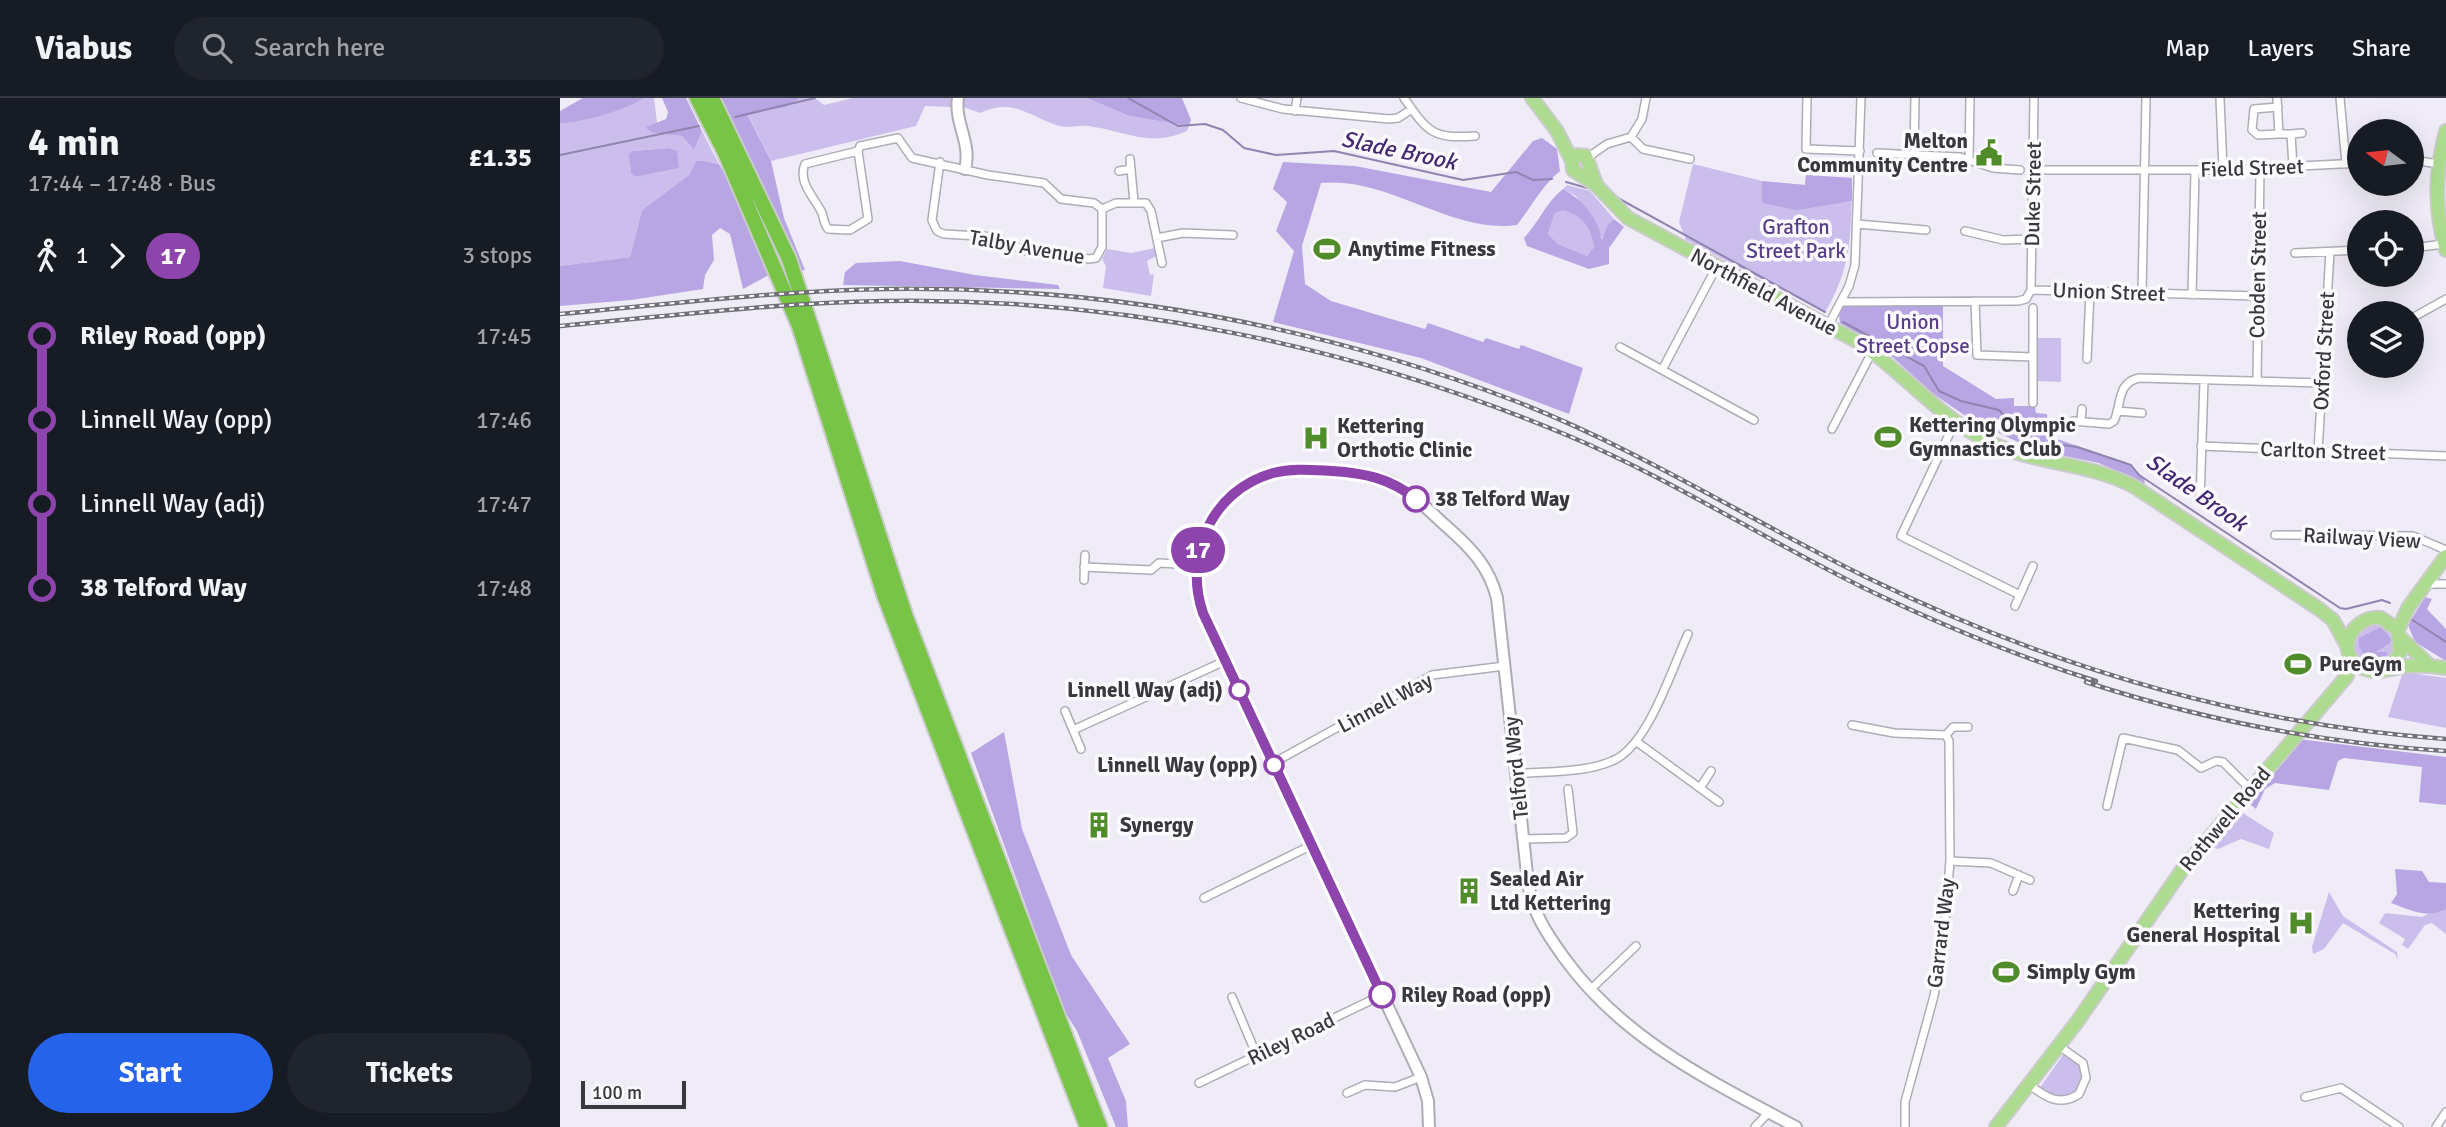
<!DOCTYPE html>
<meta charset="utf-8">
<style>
body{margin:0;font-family:Signika,sans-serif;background:#20242c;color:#f1f3f6;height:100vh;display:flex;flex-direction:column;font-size:26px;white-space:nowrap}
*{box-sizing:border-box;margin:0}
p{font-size:23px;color:#9ea1a6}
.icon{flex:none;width:38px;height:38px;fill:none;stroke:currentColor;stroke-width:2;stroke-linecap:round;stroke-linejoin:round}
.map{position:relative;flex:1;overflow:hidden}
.sheet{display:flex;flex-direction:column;background:#171b24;width:560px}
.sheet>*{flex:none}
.badge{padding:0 14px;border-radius:23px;font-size:24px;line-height:46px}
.needle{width:46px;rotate:285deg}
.fabs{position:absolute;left:1787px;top:21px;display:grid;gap:14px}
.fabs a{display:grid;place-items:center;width:77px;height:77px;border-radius:50%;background:#171b24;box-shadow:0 7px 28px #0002;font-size:35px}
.scale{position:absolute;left:21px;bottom:18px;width:105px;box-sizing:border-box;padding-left:7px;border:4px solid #39383c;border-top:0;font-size:19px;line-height:24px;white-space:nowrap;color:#39383c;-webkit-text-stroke:5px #fcfaff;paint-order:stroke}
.map>.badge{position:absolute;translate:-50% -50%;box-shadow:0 0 0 4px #fff}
.legs{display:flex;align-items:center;gap:10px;height:77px;padding:0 28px;font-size:23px}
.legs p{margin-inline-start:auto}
.headline{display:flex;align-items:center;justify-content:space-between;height:119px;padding:0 28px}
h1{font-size:38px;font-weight:800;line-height:52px}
.button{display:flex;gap:14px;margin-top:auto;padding:14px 28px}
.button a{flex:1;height:80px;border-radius:42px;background:#2563eb;color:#fff;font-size:28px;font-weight:800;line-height:80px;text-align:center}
.button a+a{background:#20242c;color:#f1f3f6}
ul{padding:0 28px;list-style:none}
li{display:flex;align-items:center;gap:24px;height:84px;font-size:26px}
li i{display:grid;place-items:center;width:10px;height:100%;margin:0 9px;background:currentColor}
li i::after{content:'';width:18px;height:18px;margin:-9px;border:5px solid;border-radius:50%;background:#171b24}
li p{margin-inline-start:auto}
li:first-child i{background:linear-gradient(#0000 50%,currentColor 0)}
li:last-child i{background:linear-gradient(currentColor 50%,#0000 0)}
header{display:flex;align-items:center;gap:42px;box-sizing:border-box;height:98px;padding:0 35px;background:#171b24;border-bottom:2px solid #363941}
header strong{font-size:33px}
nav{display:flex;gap:38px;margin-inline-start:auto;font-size:24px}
.search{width:490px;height:63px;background:#20242c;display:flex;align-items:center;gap:18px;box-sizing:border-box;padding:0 24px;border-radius:38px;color:#9ea1a6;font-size:26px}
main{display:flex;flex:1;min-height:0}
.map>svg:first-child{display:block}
.green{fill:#cbbeed;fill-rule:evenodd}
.forest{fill:#b7a6e3;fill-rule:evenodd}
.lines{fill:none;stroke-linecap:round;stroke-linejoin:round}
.stream{stroke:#9084b0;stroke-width:2}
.street-casing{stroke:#aeacb6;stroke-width:10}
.secondary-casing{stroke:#aeacb6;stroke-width:14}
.primary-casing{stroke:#cccbcc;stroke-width:16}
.highway-casing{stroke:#cccbcc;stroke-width:18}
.street{stroke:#fff;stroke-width:7}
.secondary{stroke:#fff;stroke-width:10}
.primary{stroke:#addc91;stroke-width:12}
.highway{stroke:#77c447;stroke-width:14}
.rail-casing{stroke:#717076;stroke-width:4.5}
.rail{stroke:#fcfaff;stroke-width:2;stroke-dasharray:5;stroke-linecap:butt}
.line-1-casing{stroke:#fff;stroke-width:16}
.line-1{stroke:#8e44ad;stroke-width:10}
.stop-1-dot{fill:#fff;stroke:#8e44ad;stroke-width:3.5}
.labels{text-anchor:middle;stroke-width:7;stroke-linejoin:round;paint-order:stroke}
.poi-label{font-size:21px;font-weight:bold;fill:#39383c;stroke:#fcfaff;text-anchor:start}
.street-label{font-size:21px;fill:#39383c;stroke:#fcfaff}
.park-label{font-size:21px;fill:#583f88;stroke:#fcfaff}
.stop-label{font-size:21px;font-weight:bold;fill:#39383c;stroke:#fcfaff;text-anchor:start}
.water-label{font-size:23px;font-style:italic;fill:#442971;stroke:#fcfaff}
</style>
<header>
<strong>Viabus</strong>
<div class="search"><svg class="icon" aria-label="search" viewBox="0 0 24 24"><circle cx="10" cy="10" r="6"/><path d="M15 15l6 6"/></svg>Search here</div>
<nav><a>Map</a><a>Layers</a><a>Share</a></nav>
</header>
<main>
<section class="sheet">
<div class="headline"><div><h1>4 min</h1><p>17:44 – 17:48 · Bus</p></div><b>£1.35</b></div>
<div class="legs"><svg class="icon" aria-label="walk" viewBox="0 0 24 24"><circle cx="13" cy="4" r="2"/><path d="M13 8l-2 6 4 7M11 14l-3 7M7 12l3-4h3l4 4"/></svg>1<svg class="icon" aria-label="forward" viewBox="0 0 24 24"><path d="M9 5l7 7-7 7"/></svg><b class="badge" style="background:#8e44ad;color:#fff">17</b><p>3 stops</p></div>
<ul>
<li><i style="color:#8e44ad"></i><b>Riley Road (opp)</b><p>17:45</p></li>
<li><i style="color:#8e44ad"></i><span>Linnell Way (opp)</span><p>17:46</p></li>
<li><i style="color:#8e44ad"></i><span>Linnell Way (adj)</span><p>17:47</p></li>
<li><i style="color:#8e44ad"></i><b>38 Telford Way</b><p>17:48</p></li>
</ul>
<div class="button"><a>Start</a><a>Tickets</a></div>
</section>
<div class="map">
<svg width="1886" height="1029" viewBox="0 0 1886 1029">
<rect width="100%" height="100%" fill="#efecf7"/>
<!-- green -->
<path class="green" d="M 83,0 L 94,0 L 97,25 L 87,29 L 92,35 L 122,38 L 134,52 L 142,33 L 159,66 L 137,62 L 129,77 L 82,112 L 70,159 L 0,168 L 0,25 C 14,27 73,10 83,0 ZM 108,50 L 119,70 L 76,79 L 70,71 L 73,53 Z
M 240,0 L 255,0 L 264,7 L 293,0 L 392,0 L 391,9 L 365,8 L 356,28 L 211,63 L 187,15 L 226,9 Z
M 402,0 L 527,0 L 569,18 L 629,28 L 627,33 C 588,50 567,33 528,28 C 517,27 507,31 496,27 C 467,17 454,0 420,15 L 401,8 Z
M 1133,66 L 1202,83 L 1245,87 L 1246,77 L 1292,80 C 1291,132 1293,168 1265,214 L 1126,142 L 1119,124 Z
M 1007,87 L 1030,93 L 1054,121 L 1048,126 L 1044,142 L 1016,98 L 1003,91 Z
M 1003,111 C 1023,118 1030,128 1034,149 L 1027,158 L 998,146 L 988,136 L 995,115 Z
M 595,150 L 596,158 L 587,163 L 590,177 L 594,176 L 591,198 L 543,190 L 546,168 L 542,161 L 547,151 L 571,155 Z
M 1476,240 L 1501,240 L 1501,284 L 1478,283 Z
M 1819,525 L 1828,530 L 1835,548 L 1827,563 L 1812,567 C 1789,559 1790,543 1804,527 Z
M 1843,574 L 1886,580 L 1886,630 L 1828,619 Z
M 1683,715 L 1714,735 L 1709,751 L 1681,741 L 1658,751 L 1651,749 L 1677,716 Z
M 1769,794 L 1783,818 L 1837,854 L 1838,862 L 1835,856 L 1783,825 L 1764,851 L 1753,856 L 1752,849 Z
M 1883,808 L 1886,808 L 1886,836 L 1872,825 L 1865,827 L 1848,851 L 1842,847 L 1845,841 L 1819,825 L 1825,815 L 1862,819 Z
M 1505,954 L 1521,969 C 1525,987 1517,996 1500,1001 L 1479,991 Z"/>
<!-- forest -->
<path class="forest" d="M 23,0 L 83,0 C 74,10 14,27 0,25 L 0,13 Z
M 102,0 L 126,0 L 142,33 L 134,52 L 122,38 L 92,35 L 86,29 L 106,21 L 108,14 Z
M 161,0 L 240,0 L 226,9 L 187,16 L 211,63 L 224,120 L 245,172 L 239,173 Z
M 527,0 L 622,0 L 631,22 L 629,28 L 569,18 Z
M 982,40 L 997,51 L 1000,73 C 981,89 972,108 957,127 C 891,136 828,78 761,85 L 742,148 L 745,186 L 771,203 L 865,231 L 868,225 L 923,244 L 926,240 L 959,251 L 961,247 L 1023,270 L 1009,316 L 861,260 L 713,224 L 734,153 L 716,133 L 727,104 L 713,91 L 723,64 L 795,68 L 931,94 L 973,43 Z
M 108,50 L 117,53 L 119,70 L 76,79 L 71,75 L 69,56 L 73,53 Z
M 137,62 L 159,66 L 171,87 L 209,177 L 183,191 L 170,136 L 160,130 L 152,137 L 154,162 L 145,177 L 143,191 L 71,202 L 0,208 L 0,168 L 70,159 L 82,112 L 129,77 Z
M 1246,77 L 1292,80 L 1292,103 L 1237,112 L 1202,105 L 1202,83 L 1245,87 Z
M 1003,91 C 1023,102 1038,120 1042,142 L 1048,126 L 1054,121 L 1064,129 L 1049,150 L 1049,166 L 1029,171 L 967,148 L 964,140 C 979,124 986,104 1003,91 ZM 1003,112 C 1023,118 1030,128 1034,149 L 1027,158 L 998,146 L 988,136 L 995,115 Z
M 340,163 L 415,177 L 498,187 L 500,191 L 283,187 L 285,174 L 296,165 Z
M 1383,204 L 1383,268 L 1436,301 L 1454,300 L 1454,308 L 1475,308 L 1476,315 L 1487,316 L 1488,338 L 1568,365 L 1584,380 L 1585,387 L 1539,365 L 1475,352 L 1413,323 L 1372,295 L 1327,254 L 1280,225 L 1279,216 L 1285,206 Z
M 1865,499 L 1872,501 L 1867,511 L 1886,531 L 1886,563 L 1855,544 L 1848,527 Z
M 1821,529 L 1833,543 L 1816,554 L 1827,554 L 1827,560 L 1817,561 L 1812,557 L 1806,561 L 1799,548 L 1799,540 Z
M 444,634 L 462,731 L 511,857 L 570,946 L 548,960 L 566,1003 L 568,1029 L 556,1029 L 517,933 L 503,911 L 411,655 Z
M 1738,641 L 1886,659 L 1886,707 L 1859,704 L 1862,669 L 1784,660 L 1778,663 L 1769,692 L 1715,685 L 1705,691 L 1696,711 L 1690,706 L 1690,700 Z
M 1835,771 L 1862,773 L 1869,784 L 1886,785 L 1886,811 C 1866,821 1851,812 1831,805 L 1837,796 Z"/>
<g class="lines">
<!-- stream -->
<path class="stream" d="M 568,0 L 618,28 L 645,26 L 663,32 L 684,50 L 716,57 L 774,53 L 903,82 L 956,74 L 973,82 L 992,81
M 175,19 L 255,0
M 0,57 L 139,28
M 1006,84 L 1027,90
M 1056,99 L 1265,214
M 1283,224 L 1364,268 L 1379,293 L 1401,303 L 1439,312 L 1466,342 L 1517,349 L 1571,367 L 1579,377 L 1780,510 L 1786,511 L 1822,502 L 1830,505
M 1851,521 L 1886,544"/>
<!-- street casing -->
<g class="street-casing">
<path id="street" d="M 681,0 L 723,11 L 829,21 L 838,20 L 852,11
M 844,0 C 868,34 872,41 915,38
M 1247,0 L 1246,51 L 1300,53
M 1660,0 L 1663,72
M 1717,0 L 1719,36 L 1731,36 L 1733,69
M 1780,0 L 1786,66
M 1718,9 L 1694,11 L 1692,32 L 1698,37 L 1719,36
M 735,13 L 737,0
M 1731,36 L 1742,35
M 1071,39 L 1083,51 L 1130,61
M 298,53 L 308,121 L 290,132 L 268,131 C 264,126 264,121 262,115 C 256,101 237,85 245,66 L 298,53 L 300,48 L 338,40 L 352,60 L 428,77 L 484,85 L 501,101 L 534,105 L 542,111
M 1317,55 L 1400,59 L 1433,70 L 1460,72
M 1354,57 L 1355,0
M 1027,60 L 1047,46 L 1071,39 L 1082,21 L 1086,0
M 570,61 L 574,104
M 1409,61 L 1410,0
M 1852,62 L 1879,66
M 380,64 L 372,122 L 377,133 L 384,136 L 435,139 L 465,153 L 482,152 L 529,161 L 536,160 L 542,149 L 542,111
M 1473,72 L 1663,72 L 1799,65
M 559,73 L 571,71
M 542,111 L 556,105 L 586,105 L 591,113 L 602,165
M 1297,126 L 1366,132
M 1405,133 L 1443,142 L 1472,141
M 597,140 L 623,135 L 673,137
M 1852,150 L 1884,146
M 1735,155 L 1799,152
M 1471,192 L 1474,0
M 1582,196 L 1586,0
M 1632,197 L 1635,73
M 1415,203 L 1417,257 L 1473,259
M 1281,204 L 1458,203 L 1466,201 L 1471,192 L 1698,198
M 1473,210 L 1473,305
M 1852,220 L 1886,201
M 1268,228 L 1289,188 L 1295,167 L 1301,0
M 1060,249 L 1194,322
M 1527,261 L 1530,194
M 1831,270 L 1831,268
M 1102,272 L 1157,168
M 1697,283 L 1700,71
M 1557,313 L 1582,315
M 1513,323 L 1549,326 L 1554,323 C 1562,307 1556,285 1579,280 L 1762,285
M 1521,323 L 1522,311
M 1395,324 L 1341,438 L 1460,497
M 1272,331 L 1312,254
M 1641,348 L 1886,358
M 1758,353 L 1770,154
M 1640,403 L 1644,282
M 1715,437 L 1853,438 L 1886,452
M 524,469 L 591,472 L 599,465 L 636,467
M 524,482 L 525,457
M 1866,486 L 1886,486
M 1455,508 L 1473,468
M 505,613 L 521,651
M 1292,627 L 1334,635 L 1386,637
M 513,632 L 665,563
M 1386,637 L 1393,629 L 1408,629
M 1077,644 L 1159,704
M 713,665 L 872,577 L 945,568
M 956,676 C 986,673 1025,675 1052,663 C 1088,649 1112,570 1128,536
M 1140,690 L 1151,673
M 1547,708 L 1563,640 L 1618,652 L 1641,670 L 1656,663 L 1663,664 L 1690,691
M 964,741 L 1006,740 L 1013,735 L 1008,691
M 1390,763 L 1431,765 L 1470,782
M 1453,793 L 1459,777
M 644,800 L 752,747
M 1030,892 L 1076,848
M 672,899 L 697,958
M 639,985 L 822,897
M 1470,987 C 1485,999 1500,1009 1519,996 L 1526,980 L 1523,965 L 1499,948
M 787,995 L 805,987 L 835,989 L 861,979
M 1745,999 L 1781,990 L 1839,1029
M 1195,1029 L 1209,1014
M 1345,1029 L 1345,1004 L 1374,898 L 1384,836 L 1390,763 L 1389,643 L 1386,637
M 1876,1029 L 1886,1014"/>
</g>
<!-- secondary casing -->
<g class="secondary-casing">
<path id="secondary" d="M 398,0 C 394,25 412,45 405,71
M 869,1029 L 868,1003 L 861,979 L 643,515 C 623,456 653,389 717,374 C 736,370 756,372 775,374 C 793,375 811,376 828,383 C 850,392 868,412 886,428 C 910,449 929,468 937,500 L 968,785 C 973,816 987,836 1005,861 C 1064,942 1149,982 1236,1029"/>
</g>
<!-- primary casing -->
<g class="primary-casing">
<path id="primary" d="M 972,0 L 997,33 L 1012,63
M 1886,33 C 1875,74 1874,111 1886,152
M 1017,57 L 1012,63 L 1013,72 L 1036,87 L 1068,120 L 1300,245 C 1345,276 1378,318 1427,343 C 1475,367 1529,364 1575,389 L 1759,511 L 1773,522 L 1787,548
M 1017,57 L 1026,58 L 1036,86
M 1838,532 L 1848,510 L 1886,458
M 1841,540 L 1869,567
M 1828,571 L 1840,555 L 1838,532 L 1821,520 C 1789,517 1773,559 1805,571 C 1819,577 1834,569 1848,568 C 1861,567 1873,568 1886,570
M 1436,1029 L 1517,924 L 1622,772 L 1787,578 L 1790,558"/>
</g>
<!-- highway casing -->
<g class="highway-casing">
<path id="highway" d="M 137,0 L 165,55 L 239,228 L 324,497 L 527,1029
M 152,0 L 229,161 L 346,519 L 540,1029"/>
</g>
<!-- street -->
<use href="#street" class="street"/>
<!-- secondary -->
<use href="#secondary" class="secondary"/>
<!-- primary -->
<use href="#primary" class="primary"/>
<!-- highway -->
<use href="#highway" class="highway"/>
<!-- rail casing -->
<g class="rail-casing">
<path id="rail" d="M 0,216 C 108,206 217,193 325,191 C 541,188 754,226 955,303 C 1079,351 1189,422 1308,480 C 1489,568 1685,627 1886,641
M 0,228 C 107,218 215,205 323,203 C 558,199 792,247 1009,338 C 1111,381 1204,441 1304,490 C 1379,526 1456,558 1536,583
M 1526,584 C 1642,622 1764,645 1886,653"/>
</g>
<!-- rail -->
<use href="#rail" class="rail"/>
</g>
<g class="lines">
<!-- line-1 casing -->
<g class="line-1-casing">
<path id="line-1" d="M 822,897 L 643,515 C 623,457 652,392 713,375 C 733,370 752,372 772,373 C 804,375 830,380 856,401"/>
</g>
<!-- line-1 -->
<use href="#line-1" class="line-1"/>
</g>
<!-- icons -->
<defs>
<g id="civic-bare" transform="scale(2.1)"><path d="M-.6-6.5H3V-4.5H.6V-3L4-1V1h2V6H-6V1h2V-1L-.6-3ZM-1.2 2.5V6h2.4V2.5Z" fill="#508c2a" stroke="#fcfaff" stroke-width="2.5" paint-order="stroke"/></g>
<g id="stadium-bare" transform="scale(2.1)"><path d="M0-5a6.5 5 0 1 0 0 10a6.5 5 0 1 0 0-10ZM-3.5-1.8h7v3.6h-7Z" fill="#508c2a" stroke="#fcfaff" stroke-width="2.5" paint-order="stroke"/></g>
<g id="hospital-bare" transform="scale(2.1)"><path d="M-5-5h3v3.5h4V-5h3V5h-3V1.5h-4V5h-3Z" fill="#508c2a" stroke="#fcfaff" stroke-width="2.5" paint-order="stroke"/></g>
<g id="building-bare" transform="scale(2.1)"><path d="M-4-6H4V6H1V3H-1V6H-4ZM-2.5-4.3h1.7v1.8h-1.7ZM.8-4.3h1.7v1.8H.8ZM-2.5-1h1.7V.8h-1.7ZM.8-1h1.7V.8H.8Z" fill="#508c2a" stroke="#fcfaff" stroke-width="2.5" paint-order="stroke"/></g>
</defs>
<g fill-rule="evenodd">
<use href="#civic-bare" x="1429" y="55"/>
<use href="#stadium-bare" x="767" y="151"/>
<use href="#stadium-bare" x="1328" y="339"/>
<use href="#hospital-bare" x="756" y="340"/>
<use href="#stadium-bare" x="1738" y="566"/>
<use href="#building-bare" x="539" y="727"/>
<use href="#building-bare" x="909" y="793"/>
<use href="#hospital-bare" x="1741" y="825"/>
<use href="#stadium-bare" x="1446" y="874"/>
</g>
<!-- markers -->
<g class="stop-1-dot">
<circle cx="856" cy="401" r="12"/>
<circle cx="679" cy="592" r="9"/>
<circle cx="714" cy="667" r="9"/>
<circle cx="822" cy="897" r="12"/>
</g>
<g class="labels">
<!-- poi labels -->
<g class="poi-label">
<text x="1408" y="50" text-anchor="end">Melton<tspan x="1408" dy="24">Community Centre</tspan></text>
<text x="788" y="158">Anytime Fitness</text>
<text x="1349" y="334">Kettering Olympic<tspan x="1349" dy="24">Gymnastics Club</tspan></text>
<text x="777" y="335">Kettering<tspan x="777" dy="24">Orthotic Clinic</tspan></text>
<text x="1759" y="573">PureGym</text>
<text x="560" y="734">Synergy</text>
<text x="930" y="788">Sealed Air<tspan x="930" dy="24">Ltd Kettering</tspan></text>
<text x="1720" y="820" text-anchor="end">Kettering<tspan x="1720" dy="24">General Hospital</tspan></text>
<text x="1467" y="881">Simply Gym</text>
</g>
<!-- street labels -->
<g class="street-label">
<text transform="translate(1692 70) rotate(-2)" y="7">Field Street</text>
<text transform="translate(1473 96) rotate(-89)" y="7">Duke Street</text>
<text transform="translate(467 149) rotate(10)" y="7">Talby Avenue</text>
<text transform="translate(1698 177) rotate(-89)" y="7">Cobden Street</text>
<text transform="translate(1204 194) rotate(28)" y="7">Northfield Avenue</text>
<text transform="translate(1549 194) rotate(2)" y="7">Union Street</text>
<text transform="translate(1764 253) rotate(-87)" y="7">Oxford Street</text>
<text transform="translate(1763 353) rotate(2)" y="7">Carlton Street</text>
<text transform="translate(1802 440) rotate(3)" y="7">Railway View</text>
<text transform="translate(825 605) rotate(-28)" y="7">Linnell Way</text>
<text transform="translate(956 670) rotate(-96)" y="7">Telford Way</text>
<text transform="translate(1665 721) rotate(-50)" y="7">Rothwell Road</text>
<text transform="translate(1381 835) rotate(-83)" y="7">Garrard Way</text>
<text transform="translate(731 941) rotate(-26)" y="7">Riley Road</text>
</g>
<!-- park labels -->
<g class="park-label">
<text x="1236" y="136">Grafton<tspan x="1236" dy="24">Street Park</tspan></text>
<text x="1353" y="231">Union<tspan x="1353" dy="24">Street Copse</tspan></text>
</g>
<!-- stop labels -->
<g class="stop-label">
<text x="875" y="408">38 Telford Way</text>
<text x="663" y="599" text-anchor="end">Linnell Way (adj)</text>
<text x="698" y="674" text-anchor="end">Linnell Way (opp)</text>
<text x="841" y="904">Riley Road (opp)</text>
</g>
<!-- water labels -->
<g class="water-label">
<text transform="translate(839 52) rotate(12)" y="8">Slade Brook</text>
<text transform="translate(1637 394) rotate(35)" y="8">Slade Brook</text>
</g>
</g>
</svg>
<div class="fabs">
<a><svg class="needle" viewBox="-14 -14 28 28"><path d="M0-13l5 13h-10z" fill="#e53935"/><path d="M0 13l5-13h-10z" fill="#9ea1a6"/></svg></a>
<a><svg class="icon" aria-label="locate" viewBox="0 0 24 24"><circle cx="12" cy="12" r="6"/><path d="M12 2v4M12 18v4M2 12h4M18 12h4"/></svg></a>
<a><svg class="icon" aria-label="layers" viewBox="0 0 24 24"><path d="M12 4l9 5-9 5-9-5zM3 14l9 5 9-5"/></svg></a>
</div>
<div class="scale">100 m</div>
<b class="badge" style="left:638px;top:452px;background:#8e44ad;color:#fff">17</b>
</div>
</main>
